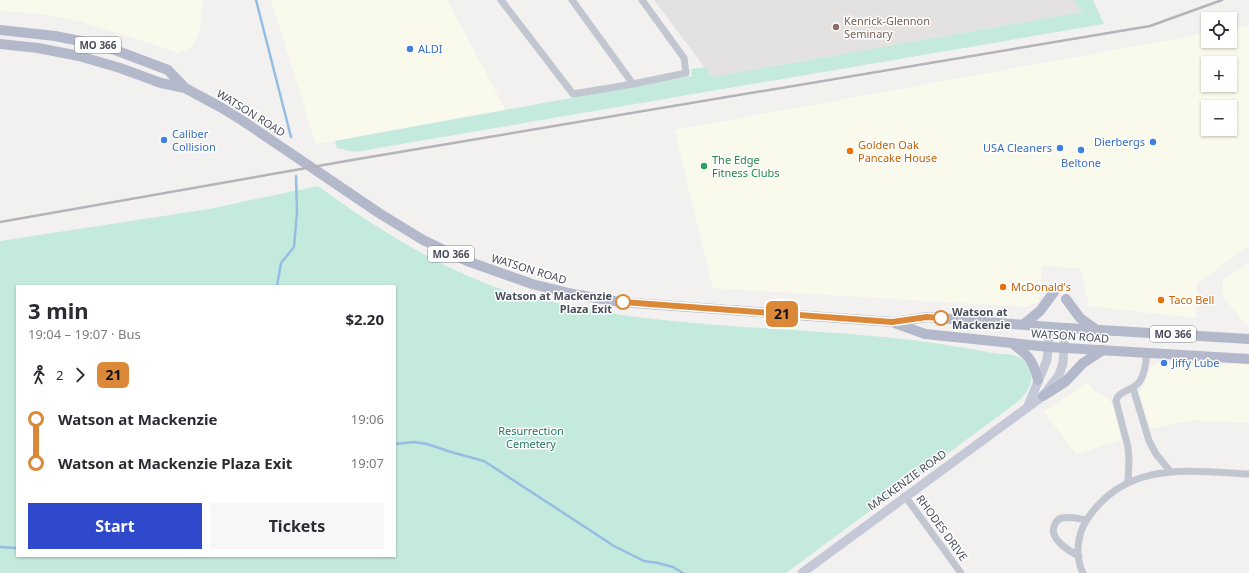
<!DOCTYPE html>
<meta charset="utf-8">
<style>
body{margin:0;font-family:"Noto Sans",sans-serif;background:#f7f7f7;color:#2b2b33;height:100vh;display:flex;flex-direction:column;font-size:15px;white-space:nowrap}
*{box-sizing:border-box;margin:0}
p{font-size:13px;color:#7c7c81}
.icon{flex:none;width:22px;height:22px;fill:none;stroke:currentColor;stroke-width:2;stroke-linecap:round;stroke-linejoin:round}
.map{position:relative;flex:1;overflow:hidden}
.details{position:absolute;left:16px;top:285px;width:380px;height:272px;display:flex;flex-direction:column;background:#fff;border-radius:0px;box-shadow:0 1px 3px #0004}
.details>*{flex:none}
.badge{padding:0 8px;border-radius:6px;font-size:14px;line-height:26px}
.controls{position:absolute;left:1201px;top:12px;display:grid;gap:8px}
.controls a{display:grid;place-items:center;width:36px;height:36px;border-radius:0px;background:#fff;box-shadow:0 1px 3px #0004;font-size:20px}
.map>.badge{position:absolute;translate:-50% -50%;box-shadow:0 0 0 2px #fff}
.legs{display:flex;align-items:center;gap:6px;height:44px;padding:0 12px;font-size:13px}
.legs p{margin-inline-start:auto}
.summary{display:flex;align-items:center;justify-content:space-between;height:68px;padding:0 12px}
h1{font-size:22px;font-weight:700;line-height:30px}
.button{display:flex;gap:8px;margin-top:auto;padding:8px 12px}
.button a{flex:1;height:46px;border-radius:0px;background:#2f49cd;color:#fff;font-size:16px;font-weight:700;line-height:46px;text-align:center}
.button a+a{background:#f7f7f7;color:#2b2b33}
ul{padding:0 12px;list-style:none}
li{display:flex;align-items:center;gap:14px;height:44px;font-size:15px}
li i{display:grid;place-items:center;width:6px;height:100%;margin:0 5px;background:currentColor}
li i::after{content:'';width:10px;height:10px;margin:-5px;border:3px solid;border-radius:50%;background:#fff}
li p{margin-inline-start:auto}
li:first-child i{background:linear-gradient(#0000 50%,currentColor 0)}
li:last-child i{background:linear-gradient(currentColor 50%,#0000 0)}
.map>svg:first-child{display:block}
.commercial{fill:#fafaec;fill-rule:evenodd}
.education{fill:#e3e2e1}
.green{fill:#c4eadd;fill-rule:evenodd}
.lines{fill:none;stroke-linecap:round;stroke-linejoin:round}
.stream{stroke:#96bde2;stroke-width:2.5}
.street{stroke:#c2c6d0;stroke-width:7}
.secondary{stroke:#c5c8d6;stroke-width:9}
.primary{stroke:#b3b9cb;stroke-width:10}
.rail{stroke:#b3b3b9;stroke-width:2.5}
.line-1-casing{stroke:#fff;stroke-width:9}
.line-1{stroke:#db8839;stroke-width:6}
.education-dot{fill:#8d6e63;stroke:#fff;stroke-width:1.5}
.shop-dot{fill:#3f7fe0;stroke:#fff;stroke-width:1.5}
.food-dot{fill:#e8710a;stroke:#fff;stroke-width:1.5}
.leisure-dot{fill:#2e9e5b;stroke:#fff;stroke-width:1.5}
.stop-1-dot{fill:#fff;stroke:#db8839;stroke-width:2}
.labels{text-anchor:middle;stroke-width:3;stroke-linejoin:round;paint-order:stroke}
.shield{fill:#fff;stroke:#80838c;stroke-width:1}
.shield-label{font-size:10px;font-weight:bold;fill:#4a4e5b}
.education-label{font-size:11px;fill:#785e54;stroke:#fff;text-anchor:start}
.shop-label{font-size:11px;fill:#366cbe;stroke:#fff;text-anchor:start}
.street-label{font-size:11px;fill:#4a4e5b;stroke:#fff}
.food-label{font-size:11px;fill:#c56008;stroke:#fff;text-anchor:start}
.leisure-label{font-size:11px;fill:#27864d;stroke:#fff;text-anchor:start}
.stop-label{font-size:11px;font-weight:bold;fill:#4a4e5b;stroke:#fff;text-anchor:end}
.park-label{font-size:11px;fill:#237462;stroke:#fff}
</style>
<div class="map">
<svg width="1249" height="573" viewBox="0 0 1249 573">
<rect width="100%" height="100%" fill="#f2f1f0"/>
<!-- commercial -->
<path class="commercial" d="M 0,0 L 203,0 L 199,32 L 193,46 L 178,53 L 138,39 L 78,21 L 35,13 L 0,11 Z
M 271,0 L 447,0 L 505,109 L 316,144 Z
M 1249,26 L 1249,246 L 1197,283 L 1196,318 L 1089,306 L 1081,269 L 1042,265 L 1039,301 L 1028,307 L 713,288 L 689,191 L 675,130 L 1208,33 L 1208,41 L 1230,41 L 1230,29 ZM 1208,63 L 1230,63 L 1230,85 L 1208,85 ZM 1208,107 L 1230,107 L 1230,129 L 1208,129 Z
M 1249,263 L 1249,324 L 1245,324 L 1222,295 L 1223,280 Z
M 1158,364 L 1207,367 L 1230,364 L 1249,364 L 1249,423 L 1192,420 L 1151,429 L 1139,393 L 1144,384 L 1150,368 L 1153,365 Z
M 1087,382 L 1093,390 L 1109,399 L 1112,404 L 1122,440 L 1076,454 L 1044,412 Z"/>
<!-- education -->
<path class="education" d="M 654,0 L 1074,0 L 1082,12 L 712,77 Z"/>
<!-- green -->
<path class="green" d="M 1074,0 L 1093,0 L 1104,24 L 355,152 L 337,148 L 335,141 C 454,119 573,98 692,76 L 691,69 L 705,67 L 712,77 L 1082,12 Z
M 318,186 C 377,229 440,269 510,292 C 522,296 536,298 549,301 C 647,325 749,326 850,334 C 884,337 919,340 953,346 C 969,348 984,352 1000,354 C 1005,354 1011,354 1016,356 C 1033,363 1036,382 1024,395 C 1021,399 1016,403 1012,406 L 786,573 L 0,573 L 0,241 L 209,209 ZM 17,286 L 395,286 L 395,556 L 17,556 Z"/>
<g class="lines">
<!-- stream -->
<path class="stream" d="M 256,0 L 291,137
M 277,286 L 281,263 L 294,247 L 297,212 L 296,176
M 395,444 L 414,442 L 427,444 L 451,452 L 484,461 L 614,546 L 644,561 L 658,563 L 673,567 L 683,573
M 0,547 L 17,548"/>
<!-- street -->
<path class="street" d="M 501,0 L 573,94 L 633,84 L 686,73 L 684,58 L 642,0
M 572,0 L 633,84
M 1133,388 L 1149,441 L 1156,454 L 1170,471
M 1128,481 L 1129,461 L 1128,447 L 1116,401 C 1118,390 1134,391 1140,381 C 1145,373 1146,362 1147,353
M 905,496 L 961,573
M 1079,556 C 1069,551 1047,538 1055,524 C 1056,521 1058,519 1062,518 C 1070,516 1079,519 1087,520
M 1083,573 C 1075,557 1077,536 1086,521 C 1125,460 1188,471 1249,474"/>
<!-- secondary -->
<path class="secondary" d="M 1027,408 L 1047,360 L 1050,327
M 802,573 L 1043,396 L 1059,375 L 1063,363 L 1065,328"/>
<!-- primary -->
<path class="primary" d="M 0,30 L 55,36 L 85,42 L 115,50 L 168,70 L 185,88
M 0,44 L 38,48 L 79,56 L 120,68 L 161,83 L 185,88 L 222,108 L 243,121 L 379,213 L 423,240 L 467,261 L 532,284 L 573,294 L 620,302 L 892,322 L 925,334 L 1012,343 L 1049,347 L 1249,359
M 1066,299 L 1080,318 L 1097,330
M 894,322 L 927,317 L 1050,327 L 1249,339
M 1024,324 L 1040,311 L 1054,292
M 1012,343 C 1029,356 1033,360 1038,380
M 1043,396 L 1065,382 L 1083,363 L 1103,350"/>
<!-- rail -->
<path class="rail" d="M 0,222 L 358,159 L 1150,26 L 1222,0"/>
</g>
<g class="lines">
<!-- line-1 casing -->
<g class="line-1-casing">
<path id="line-1" d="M 623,302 L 892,322 L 927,317 L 941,318"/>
</g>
<!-- line-1 -->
<use href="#line-1" class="line-1"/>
</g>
<!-- markers -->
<circle class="education-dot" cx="836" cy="27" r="4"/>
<g class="shop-dot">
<circle cx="410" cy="49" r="4"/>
<circle cx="164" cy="140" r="4"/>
<circle cx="1153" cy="142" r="4"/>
<circle cx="1060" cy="148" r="4"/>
<circle cx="1081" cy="150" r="4"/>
<circle cx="1164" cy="363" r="4"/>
</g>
<g class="food-dot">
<circle cx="850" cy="151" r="4"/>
<circle cx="1003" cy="287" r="4"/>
<circle cx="1161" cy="300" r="4"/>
</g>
<circle class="leisure-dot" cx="704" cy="166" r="4"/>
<g class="stop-1-dot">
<circle cx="623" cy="302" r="7"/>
<circle cx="941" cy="318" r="7"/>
</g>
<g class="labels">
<!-- shield labels -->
<g class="shield">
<rect x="75" y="37" width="46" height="16" rx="3"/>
<rect x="428" y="246" width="46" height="16" rx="3"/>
<rect x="1150" y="326" width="46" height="16" rx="3"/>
</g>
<g class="shield-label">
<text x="98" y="49">MO 366</text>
<text x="451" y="258">MO 366</text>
<text x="1173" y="338">MO 366</text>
</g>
<!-- education labels -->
<g class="education-label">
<text x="844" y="25">Kenrick-Glennon<tspan x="844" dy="13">Seminary</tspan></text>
</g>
<!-- shop labels -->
<g class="shop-label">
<text x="418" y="53">ALDI</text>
<text x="172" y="138">Caliber<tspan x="172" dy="13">Collision</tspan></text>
<text x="1145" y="146" text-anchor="end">Dierbergs</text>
<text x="1052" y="152" text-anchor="end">USA Cleaners</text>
<text x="1081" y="167" text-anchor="middle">Beltone</text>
<text x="1172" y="367">Jiffy Lube</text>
</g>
<!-- street labels -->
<g class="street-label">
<text transform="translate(251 113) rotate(32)" y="4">WATSON ROAD</text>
<text transform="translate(529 269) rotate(17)" y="4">WATSON ROAD</text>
<text transform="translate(1070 336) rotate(4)" y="4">WATSON ROAD</text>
<text transform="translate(907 480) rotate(-36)" y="4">MACKENZIE ROAD</text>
<text transform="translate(942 528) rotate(54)" y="4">RHODES DRIVE</text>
</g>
<!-- food labels -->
<g class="food-label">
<text x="858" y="149">Golden Oak<tspan x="858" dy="13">Pancake House</tspan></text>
<text x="1011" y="291">McDonald's</text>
<text x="1169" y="304">Taco Bell</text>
</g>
<!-- leisure labels -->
<g class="leisure-label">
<text x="712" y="164">The Edge<tspan x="712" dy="13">Fitness Clubs</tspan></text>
</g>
<!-- stop labels -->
<g class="stop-label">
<text x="612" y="300">Watson at Mackenzie<tspan x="612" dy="13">Plaza Exit</tspan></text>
<text x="952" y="316" text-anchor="start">Watson at<tspan x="952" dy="13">Mackenzie</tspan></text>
</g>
<!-- park labels -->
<g class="park-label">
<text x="531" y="435">Resurrection<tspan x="531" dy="13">Cemetery</tspan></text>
</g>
</g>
</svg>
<div class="controls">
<a><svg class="icon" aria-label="locate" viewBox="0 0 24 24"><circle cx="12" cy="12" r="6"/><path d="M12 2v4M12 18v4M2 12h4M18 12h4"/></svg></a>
<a>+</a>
<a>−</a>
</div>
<b class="badge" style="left:782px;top:314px;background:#db8839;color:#111">21</b>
<section class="details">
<div class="summary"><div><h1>3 min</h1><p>19:04 – 19:07 · Bus</p></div><b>$2.20</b></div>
<div class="legs"><svg class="icon" aria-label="walk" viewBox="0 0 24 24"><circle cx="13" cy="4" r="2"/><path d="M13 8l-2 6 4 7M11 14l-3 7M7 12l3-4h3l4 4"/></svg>2<svg class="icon" aria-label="forward" viewBox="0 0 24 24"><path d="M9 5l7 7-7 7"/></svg><b class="badge" style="background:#db8839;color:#111">21</b></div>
<ul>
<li><i style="color:#db8839"></i><b>Watson at Mackenzie</b><p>19:06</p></li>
<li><i style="color:#db8839"></i><b>Watson at Mackenzie Plaza Exit</b><p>19:07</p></li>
</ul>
<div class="button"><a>Start</a><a>Tickets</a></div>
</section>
</div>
